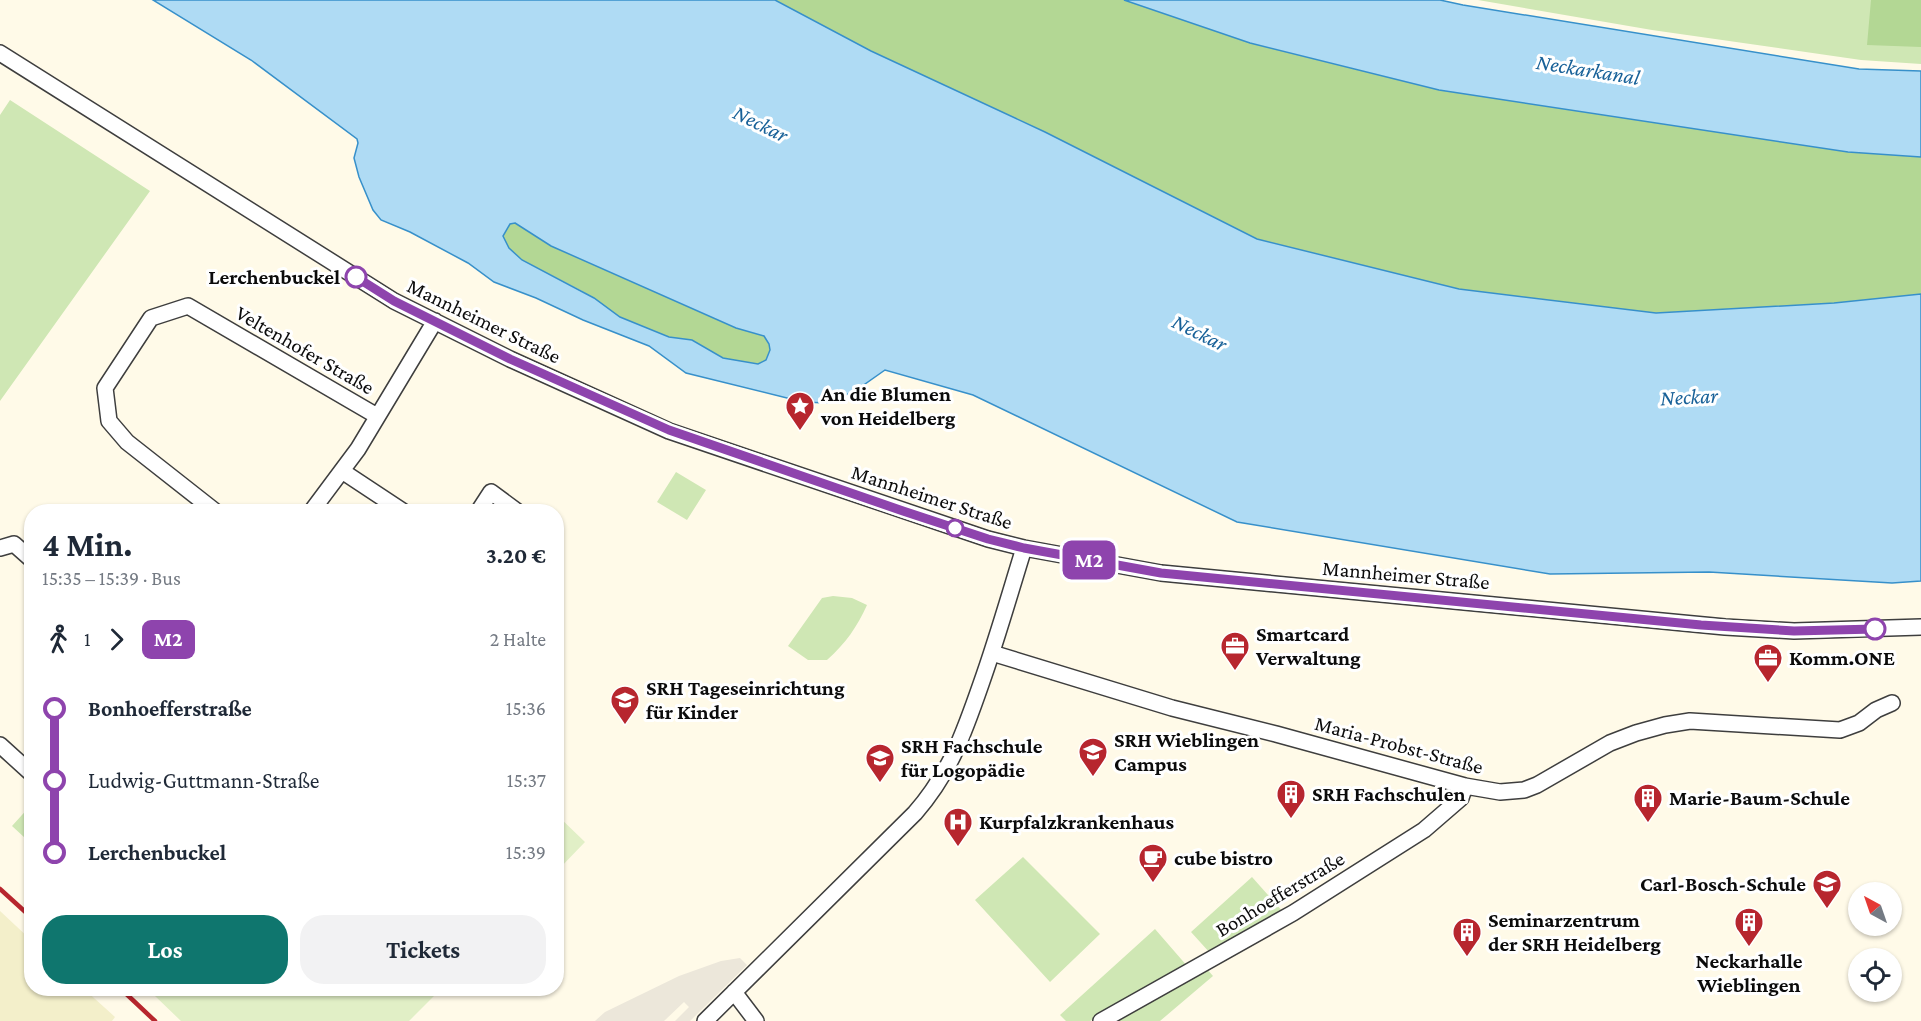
<!DOCTYPE html>
<html lang="de">
<meta charset="utf-8">
<style>
body{margin:0;font-family:"Crimson Pro",serif;background:#f2f2f3;color:#1f2937;height:100vh;display:flex;flex-direction:column;font-size:22px;white-space:nowrap}
*{box-sizing:border-box;margin:0}
p{font-size:20px;color:#747a83}
.icon{flex:none;width:33px;height:33px;fill:none;stroke:currentColor;stroke-width:2;stroke-linecap:round;stroke-linejoin:round}
.map{position:relative;flex:1;overflow:hidden}
.drawer{position:absolute;left:24px;top:504px;width:540px;height:492px;display:flex;flex-direction:column;background:#fff;border-radius:24px;box-shadow:0 2px 4px #0004}
.drawer>*{flex:none}
.badge{padding:0 12px;border-radius:9px;font-size:21px;line-height:39px}
.needle{width:39px;rotate:320deg}
.tools{position:absolute;left:1848px;top:882px;display:grid;gap:12px}
.tools a{display:grid;place-items:center;width:54px;height:54px;border-radius:50%;background:#fff;box-shadow:0 2px 4px #0004;font-size:30px}
.map>.badge{position:absolute;translate:-50% -50%;box-shadow:0 0 0 3px #fff}
.legs{display:flex;align-items:center;gap:9px;height:66px;padding:0 18px;font-size:20px}
.legs p{margin-inline-start:auto}
.summary{display:flex;align-items:center;justify-content:space-between;height:102px;padding:0 18px}
h1{font-size:33px;font-weight:700;line-height:45px}
.cta{display:flex;gap:12px;margin-top:auto;padding:12px 18px}
.cta a{flex:1;height:69px;border-radius:24px;background:#0f766e;color:#fff;font-size:24px;font-weight:700;line-height:69px;text-align:center}
.cta a+a{background:#f2f2f3;color:#1f2937}
ul{padding:0 18px;list-style:none}
li{display:flex;align-items:center;gap:21px;height:72px;font-size:22px}
li i{display:grid;place-items:center;width:9px;height:100%;margin:0 8px;background:currentColor}
li i::after{content:'';width:15px;height:15px;margin:-8px;border:4px solid;border-radius:50%;background:#fff}
li p{margin-inline-start:auto}
li:first-child i{background:linear-gradient(#0000 50%,currentColor 0)}
li:last-child i{background:linear-gradient(currentColor 50%,#0000 0)}
.map>svg:first-child{display:block}
.farmland{fill:#f3efca}
.green{fill:#cfe7b4}
.forest{fill:#b3d794}
.pitch{fill:#e1efc6}
.plaza{fill:#ece7da}
.water{fill:#afdbf4;stroke:#3790ca;stroke-width:1.5;fill-rule:evenodd}
.lines{fill:none;stroke-linecap:round;stroke-linejoin:round}
.minor-casing{stroke:#3e3e3e;stroke-width:18}
.minor{stroke:#fff;stroke-width:15}
.rail{stroke:#b7262e;stroke-width:4.5}
.line-1-casing{stroke:#fff;stroke-width:14}
.line-1{stroke:#8e44ad;stroke-width:9}
.stop-1-dot{fill:#fff;stroke:#8e44ad;stroke-width:3}
.labels{text-anchor:middle;stroke-width:6;stroke-linejoin:round;paint-order:stroke}
.stop-label{font-size:21px;font-weight:bold;fill:#0b0b0b;stroke:#fff;text-anchor:end}
.street-label{font-size:21px;fill:#0b0b0b;stroke:#fff}
.poi-label{font-size:21px;font-weight:bold;fill:#0b0b0b;stroke:#fff;text-anchor:start}
.water-label{font-size:22px;font-style:italic;fill:#186198;stroke:#fff}
</style>
<div class="map">
<svg width="1921" height="1021" viewBox="0 0 1921 1021">
<rect width="100%" height="100%" fill="#fffae8"/>
<!-- farmland -->
<path class="farmland" d="M 0,911 L 31,940 L 32,988 L 84,989 L 115,1017 L 112,1021 L 0,1021 Z"/>
<!-- green -->
<path class="green" d="M 1478,0 L 1921,0 L 1921,64 L 1861,60 L 1652,30 Z
M 10,100 L 150,191 L 0,401 L 0,115 Z
M 676,472 L 706,490 L 687,520 L 657,502 Z
M 833,596 L 852,598 L 867,605 C 857,627 846,643 827,660 L 808,660 L 788,646 L 822,598 Z
M 31,805 L 31,832 L 25,838 L 12,826 Z
M 1023,857 L 1100,934 L 1050,982 L 975,900 Z
M 1252,877 L 1283,912 L 1210,953 L 1191,932 Z
M 1155,929 L 1188,967 L 1090,1021 L 1066,1021 L 1060,1015 Z
M 1206,968 L 1213,976 L 1160,1021 L 1112,1021 Z"/>
<!-- forest -->
<path class="forest" d="M 775,0 L 1124,0 L 1250,43 L 1439,90 L 1848,152 L 1921,157 L 1921,294 L 1834,303 L 1656,313 L 1459,289 L 1257,239 L 1045,132 L 871,51 Z
M 1871,0 L 1921,0 L 1921,47 L 1867,45 Z
M 515,223 L 551,246 L 736,328 L 764,336 L 769,344 L 770,350 L 766,360 L 758,364 L 723,358 L 692,340 L 669,337 L 620,317 L 582,291 L 522,260 L 509,248 L 503,236 L 510,224 Z"/>
<!-- pitch -->
<path class="pitch" d="M 557,815 L 585,842 L 557,871 L 556,871 Z
M 162,989 L 162,988 L 441,989 L 409,1021 L 181,1021 L 155,996 Z"/>
<!-- plaza -->
<path class="plaza" d="M 740,958 L 747,965 L 690,1021 L 675,1021 L 689,1007 L 684,1002 L 664,1021 L 595,1021 L 605,1012 L 679,976 L 721,961 Z"/>
<!-- water -->
<path class="water" d="M 153,0 L 775,0 L 871,51 L 1045,132 L 1257,239 L 1459,289 L 1656,313 L 1834,303 L 1921,294 L 1921,581 L 1892,583 L 1709,572 L 1550,574 L 1237,522 L 973,395 L 885,370 L 855,391 L 827,403 L 803,402 L 686,373 L 649,346 L 583,320 L 536,298 L 494,282 L 468,263 L 410,232 L 381,220 L 373,210 L 359,177 L 354,158 L 358,143 L 357,139 L 251,60 ZM 515,223 L 551,246 L 736,328 L 764,336 L 769,344 L 770,350 L 766,360 L 758,364 L 723,358 L 692,340 L 669,337 L 620,317 L 594,298 L 522,260 L 509,248 L 503,236 L 510,224 Z
M 1124,0 L 1440,0 L 1463,5 L 1859,69 L 1921,71 L 1921,157 L 1848,152 L 1439,90 L 1250,43 Z"/>
<g class="lines">
<!-- minor casing -->
<g class="minor-casing">
<path id="minor" d="M 0,53 L 394,301 L 510,359 L 669,431 L 988,539 L 1024,548 L 1161,573 L 1725,627 L 1794,631 L 1921,627
M 342,471 L 404,512
M 216,512 L 127,442 L 109,421 L 105,388 L 151,318 L 188,306 L 377,416
M 311,512 L 358,449 L 435,321
M 478,512 L 491,492 L 518,512
M 0,548 L 14,544 L 32,560
M 992,653 L 1172,708 L 1276,734 L 1465,786 L 1500,792 L 1524,790 L 1537,785 L 1610,743 L 1636,733 L 1665,725 L 1690,721 L 1840,730 L 1859,723 L 1876,710 L 1892,703
M 0,745 L 32,774
M 734,992 L 756,1021
M 705,1021 L 915,813 C 950,773 964,733 981,684 C 997,639 1010,593 1024,548
M 1101,1021 L 1293,913 L 1424,830 L 1461,798 L 1465,786"/>
</g>
<!-- minor -->
<use href="#minor" class="minor"/>
<!-- rail -->
<path class="rail" d="M 0,889 L 32,918
M 120,988 L 155,1021"/>
</g>
<g class="lines">
<!-- line-1 casing -->
<g class="line-1-casing">
<path id="line-1" d="M 356,277 L 394,301 L 510,359 L 669,430 L 903,511 L 988,539 L 1024,548 L 1161,573 L 1701,625 L 1794,631 L 1875,629"/>
</g>
<!-- line-1 -->
<use href="#line-1" class="line-1"/>
</g>
<!-- icons -->
<defs>
<g id="sight-pin" transform="scale(1.5)"><path d="M0 17L-7.5 6A9.5 9.5 0 1 1 7.5 6Z" fill="#b7262e" stroke="#fff"/><path d="M0-6L1.8-2.2L6-1.7L2.9 1.2L3.7 5.4L0 3.3L-3.7 5.4L-2.9 1.2L-6-1.7L-1.8-2.2Z" fill="#fff"/></g>
<g id="office-pin" transform="scale(1.5)"><path d="M0 17L-7.5 6A9.5 9.5 0 1 1 7.5 6Z" fill="#b7262e" stroke="#fff"/><path d="M-6-3h4V-5.5h4V-3h4V5H-6ZM-1-4.5V-3h2v-1.5ZM-6 0V1H6V0Z" fill="#fff"/></g>
<g id="school-pin" transform="scale(1.5)"><path d="M0 17L-7.5 6A9.5 9.5 0 1 1 7.5 6Z" fill="#b7262e" stroke="#fff"/><path d="M0-5L7-2L0 1L-7-2ZM-4 1L0 2.5L4 1V4Q0 6-4 4Z" fill="#fff"/></g>
<g id="university-pin" transform="scale(1.5)"><path d="M0 17L-7.5 6A9.5 9.5 0 1 1 7.5 6Z" fill="#b7262e" stroke="#fff"/><path d="M0-5L7-2L0 1L-7-2ZM-4 1L0 2.5L4 1V4Q0 6-4 4Z" fill="#fff"/></g>
<g id="building-pin" transform="scale(1.5)"><path d="M0 17L-7.5 6A9.5 9.5 0 1 1 7.5 6Z" fill="#b7262e" stroke="#fff"/><path d="M-4-6H4V6H1V3H-1V6H-4ZM-2.5-4.3h1.7v1.8h-1.7ZM.8-4.3h1.7v1.8H.8ZM-2.5-1h1.7V.8h-1.7ZM.8-1h1.7V.8H.8Z" fill="#fff"/></g>
<g id="hospital-pin" transform="scale(1.5)"><path d="M0 17L-7.5 6A9.5 9.5 0 1 1 7.5 6Z" fill="#b7262e" stroke="#fff"/><path d="M-5-5h3v3.5h4V-5h3V5h-3V1.5h-4V5h-3Z" fill="#fff"/></g>
<g id="cafe-pin" transform="scale(1.5)"><path d="M0 17L-7.5 6A9.5 9.5 0 1 1 7.5 6Z" fill="#b7262e" stroke="#fff"/><path d="M-5.5-4.5H6V0H3Q3 3.5 0 3.5H-2.5Q-5.5 3.5-5.5 0ZM3-3.2v2h1.7v-2ZM-6 4.5H4V6H-6Z" fill="#fff"/></g>
</defs>
<g fill-rule="evenodd">
<use href="#sight-pin" x="800" y="406"/>
<use href="#office-pin" x="1235" y="646"/>
<use href="#office-pin" x="1768" y="658"/>
<use href="#school-pin" x="625" y="700"/>
<use href="#university-pin" x="1093" y="752"/>
<use href="#university-pin" x="880" y="758"/>
<use href="#building-pin" x="1291" y="794"/>
<use href="#building-pin" x="1648" y="798"/>
<use href="#hospital-pin" x="958" y="822"/>
<use href="#cafe-pin" x="1153" y="858"/>
<use href="#school-pin" x="1827" y="884"/>
<use href="#building-pin" x="1749" y="922"/>
<use href="#building-pin" x="1467" y="932"/>
</g>
<!-- markers -->
<g class="stop-1-dot">
<circle cx="356" cy="277" r="10"/>
<circle cx="955" cy="528" r="8"/>
<circle cx="1875" cy="629" r="10"/>
</g>
<g class="labels">
<!-- stop labels -->
<g class="stop-label">
<text x="340" y="284">Lerchenbuckel</text>
</g>
<!-- street labels -->
<g class="street-label">
<text transform="translate(484 321) rotate(26)" y="7">Mannheimer Straße</text>
<text transform="translate(305 350) rotate(30)" y="7">Veltenhofer Straße</text>
<text transform="translate(932 497) rotate(18)" y="7">Mannheimer Straße</text>
<text transform="translate(1406 575) rotate(5)" y="7">Mannheimer Straße</text>
<text transform="translate(1399 745) rotate(15)" y="7">Maria-Probst-Straße</text>
<text transform="translate(1280 894) rotate(-31)" y="7">Bonhoefferstraße</text>
</g>
<!-- poi labels -->
<g class="poi-label">
<text x="821" y="401">An die Blumen<tspan x="821" dy="24">von Heidelberg</tspan></text>
<text x="1256" y="641">Smartcard<tspan x="1256" dy="24">Verwaltung</tspan></text>
<text x="1789" y="665">Komm.ONE</text>
<text x="646" y="695">SRH Tageseinrichtung<tspan x="646" dy="24">für Kinder</tspan></text>
<text x="1114" y="747">SRH Wieblingen<tspan x="1114" dy="24">Campus</tspan></text>
<text x="901" y="753">SRH Fachschule<tspan x="901" dy="24">für Logopädie</tspan></text>
<text x="1312" y="801">SRH Fachschulen</text>
<text x="1669" y="805">Marie-Baum-Schule</text>
<text x="979" y="829">Kurpfalzkrankenhaus</text>
<text x="1174" y="865">cube bistro</text>
<text x="1806" y="891" text-anchor="end">Carl-Bosch-Schule</text>
<text x="1488" y="927">Seminarzentrum<tspan x="1488" dy="24">der SRH Heidelberg</tspan></text>
<text x="1749" y="968" text-anchor="middle">Neckarhalle<tspan x="1749" dy="24">Wieblingen</tspan></text>
</g>
<!-- water labels -->
<g class="water-label">
<text transform="translate(1588 69) rotate(9)" y="8">Neckarkanal</text>
<text transform="translate(761 123) rotate(26)" y="8">Neckar</text>
<text transform="translate(1200 332) rotate(26)" y="8">Neckar</text>
<text transform="translate(1689 396) rotate(-3)" y="8">Neckar</text>
</g>
</g>
</svg>
<div class="tools">
<a><svg class="needle" viewBox="-14 -14 28 28"><path d="M0-13l5 13h-10z" fill="#e53935"/><path d="M0 13l5-13h-10z" fill="#747a83"/></svg></a>
<a><svg class="icon" aria-label="locate" viewBox="0 0 24 24"><circle cx="12" cy="12" r="6"/><path d="M12 2v4M12 18v4M2 12h4M18 12h4"/></svg></a>
</div>
<b class="badge" style="left:1089px;top:560px;background:#8e44ad;color:#fff">M2</b>
<section class="drawer">
<div class="summary"><div><h1>4 Min.</h1><p>15:35 – 15:39 · Bus</p></div><b>3.20 €</b></div>
<div class="legs"><svg class="icon" aria-label="walk" viewBox="0 0 24 24"><circle cx="13" cy="4" r="2"/><path d="M13 8l-2 6 4 7M11 14l-3 7M7 12l3-4h3l4 4"/></svg>1<svg class="icon" aria-label="forward" viewBox="0 0 24 24"><path d="M9 5l7 7-7 7"/></svg><b class="badge" style="background:#8e44ad;color:#fff">M2</b><p>2 Halte</p></div>
<ul>
<li><i style="color:#8e44ad"></i><b>Bonhoefferstraße</b><p>15:36</p></li>
<li><i style="color:#8e44ad"></i><span>Ludwig-Guttmann-Straße</span><p>15:37</p></li>
<li><i style="color:#8e44ad"></i><b>Lerchenbuckel</b><p>15:39</p></li>
</ul>
<div class="cta"><a>Los</a><a>Tickets</a></div>
</section>
</div>
